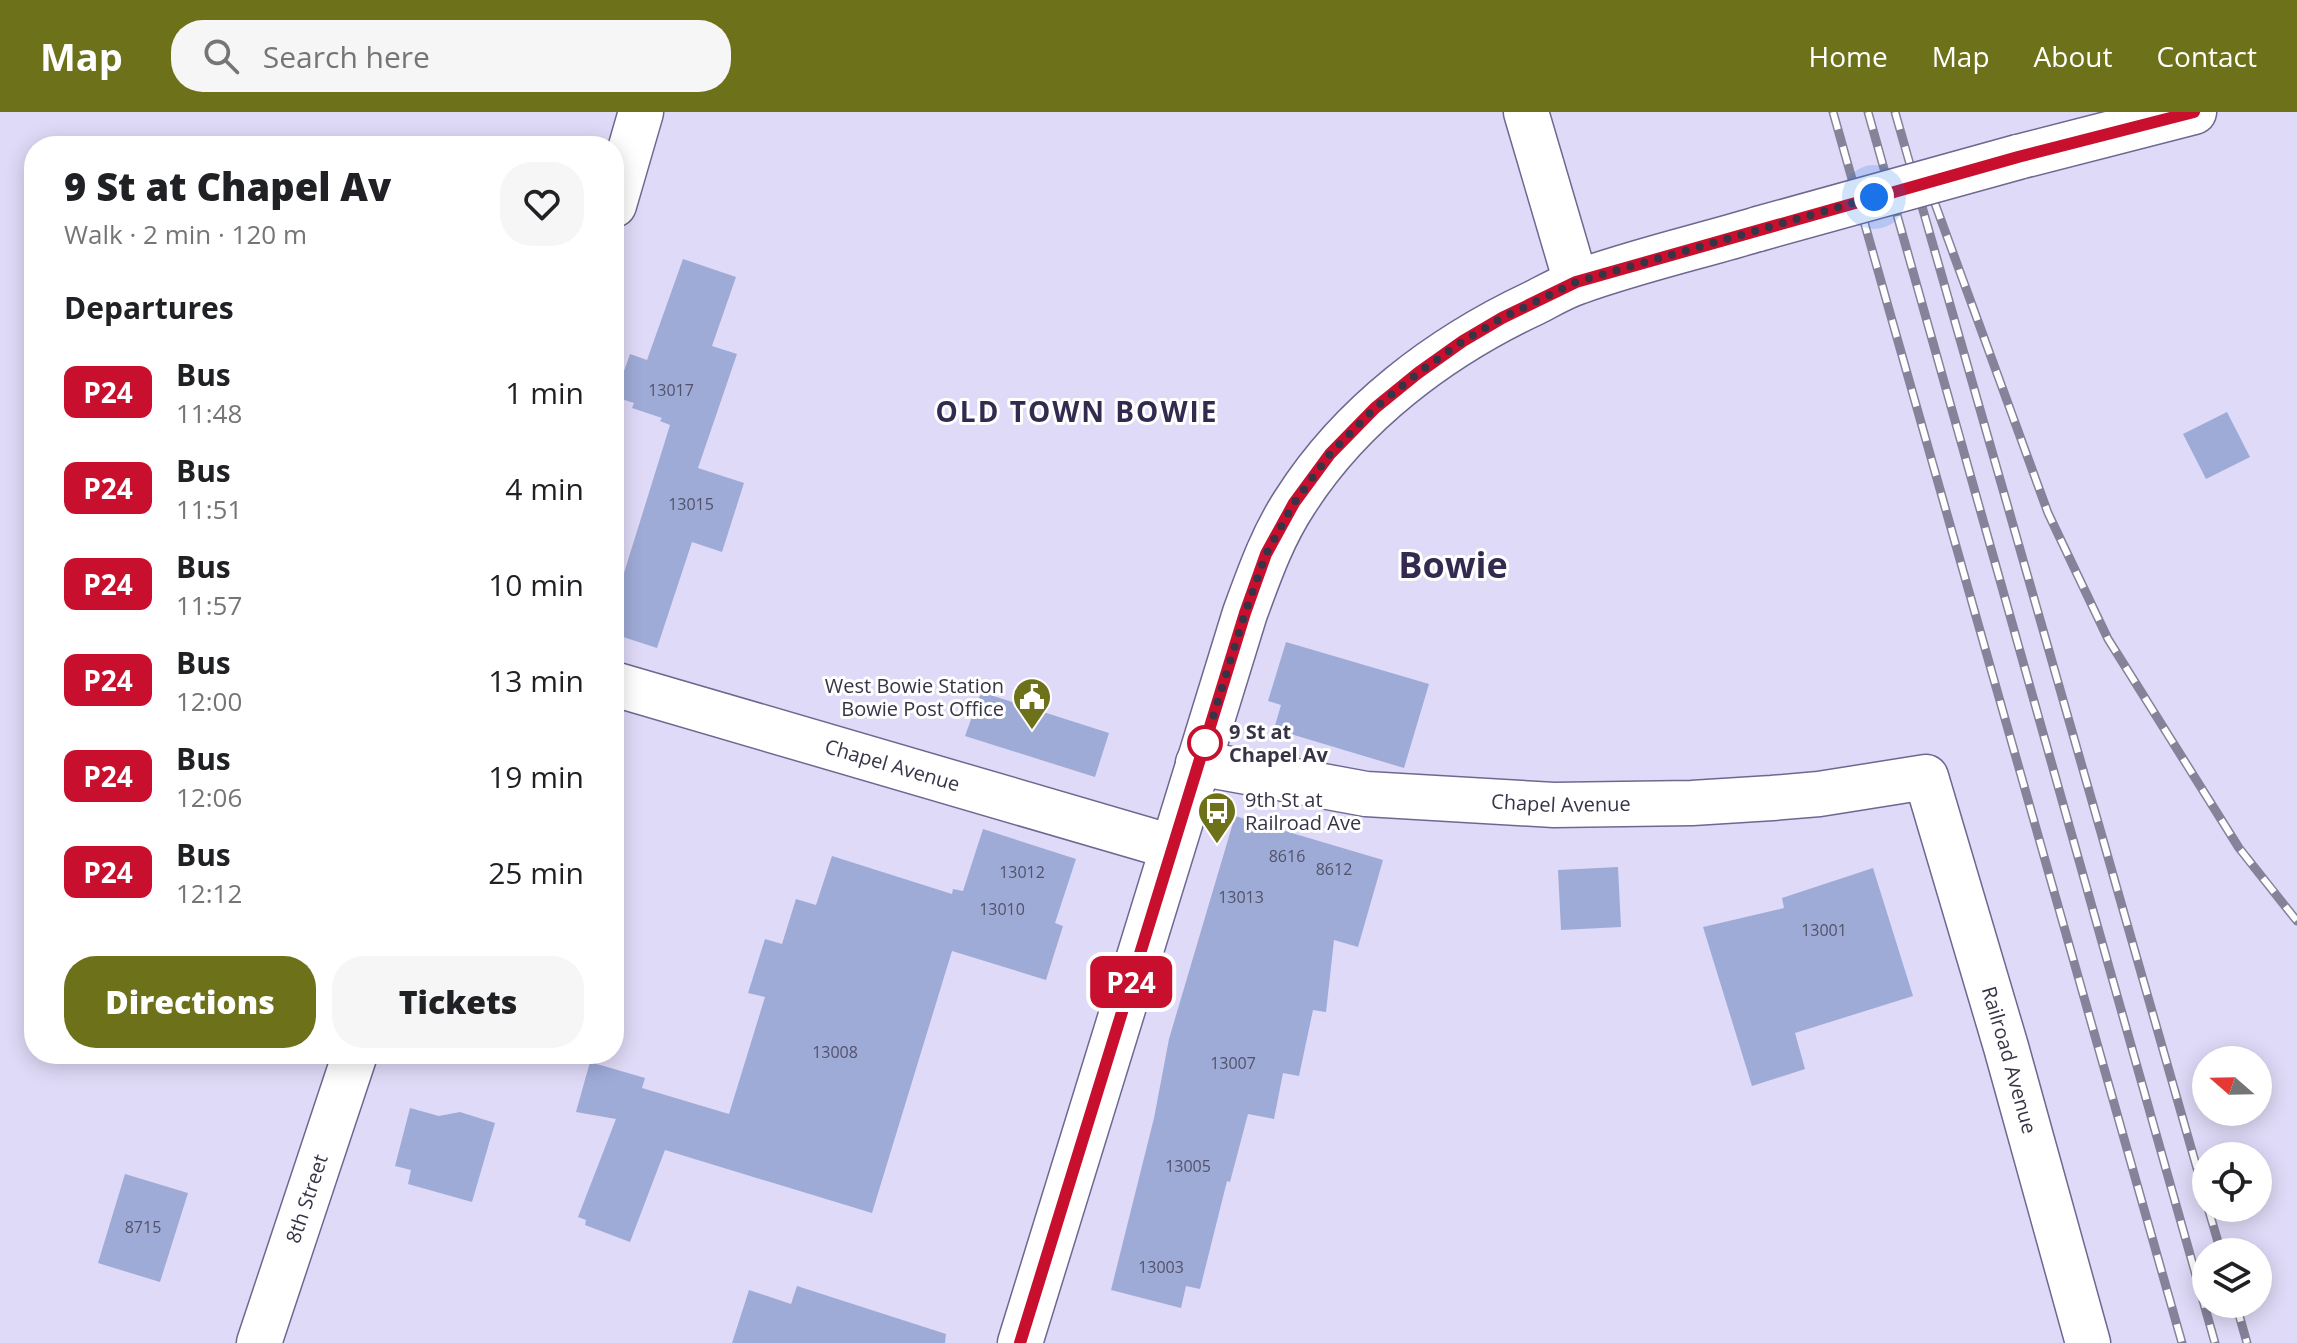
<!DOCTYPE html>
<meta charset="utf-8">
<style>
body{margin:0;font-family:"Open Sans",sans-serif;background:#f6f6f6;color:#202124;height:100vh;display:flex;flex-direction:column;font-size:30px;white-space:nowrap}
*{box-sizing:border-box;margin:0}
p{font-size:26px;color:#757577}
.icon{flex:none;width:44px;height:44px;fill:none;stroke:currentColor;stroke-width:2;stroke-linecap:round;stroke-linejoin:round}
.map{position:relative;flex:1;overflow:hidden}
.sheet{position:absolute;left:24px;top:24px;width:600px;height:928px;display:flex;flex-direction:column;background:#fff;border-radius:32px;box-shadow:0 4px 20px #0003}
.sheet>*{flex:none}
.badge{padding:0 16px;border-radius:12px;font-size:28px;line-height:52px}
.needle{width:52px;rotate:290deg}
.tools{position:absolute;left:2192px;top:934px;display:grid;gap:16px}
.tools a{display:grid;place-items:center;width:80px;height:80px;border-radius:50%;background:#fff;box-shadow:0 4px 20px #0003;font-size:40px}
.you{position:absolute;width:40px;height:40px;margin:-20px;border:6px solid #fff;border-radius:50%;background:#1a73e8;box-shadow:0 0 0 12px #1a73e833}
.map>.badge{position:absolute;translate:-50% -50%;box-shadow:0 0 0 4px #fff}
h2{padding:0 40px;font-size:30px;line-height:72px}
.round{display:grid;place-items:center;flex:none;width:84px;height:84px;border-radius:32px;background:#f6f6f6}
.headline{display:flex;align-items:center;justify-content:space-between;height:136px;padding:0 40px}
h1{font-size:38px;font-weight:800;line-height:60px}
.primary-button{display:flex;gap:16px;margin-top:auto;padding:16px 40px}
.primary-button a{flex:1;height:92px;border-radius:32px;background:#6d721a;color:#fff;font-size:32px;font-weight:800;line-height:92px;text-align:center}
.primary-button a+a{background:#f6f6f6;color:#202124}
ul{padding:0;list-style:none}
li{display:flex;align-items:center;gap:24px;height:96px;padding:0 40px}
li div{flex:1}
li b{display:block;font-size:30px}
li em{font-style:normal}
li .badge{min-width:88px;font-weight:700;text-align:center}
header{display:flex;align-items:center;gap:48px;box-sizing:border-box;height:112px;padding:0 40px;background:#6d721a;color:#fff}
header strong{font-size:38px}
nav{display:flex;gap:44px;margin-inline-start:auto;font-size:28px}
.search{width:560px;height:72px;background:#f6f6f6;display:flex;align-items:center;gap:20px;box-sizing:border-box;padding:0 28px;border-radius:32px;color:#757577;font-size:30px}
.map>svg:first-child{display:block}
.building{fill:#9fabd7}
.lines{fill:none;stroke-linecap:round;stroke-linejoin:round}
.street-casing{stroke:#6f6791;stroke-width:47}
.secondary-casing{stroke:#6f6791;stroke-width:47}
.street{stroke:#fff;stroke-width:44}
.secondary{stroke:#fff;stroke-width:44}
.rail-casing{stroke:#868299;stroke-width:9}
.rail{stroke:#fff;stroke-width:6;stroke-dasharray:18;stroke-linecap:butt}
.secondary-bridge-casing{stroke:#6f6791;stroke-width:47;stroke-linecap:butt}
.secondary-bridge{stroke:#fff;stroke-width:44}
.line-casing{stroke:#fff;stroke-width:18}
.line{stroke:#c8102e;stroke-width:12}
.walk{stroke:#383447;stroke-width:8;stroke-dasharray:0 14.4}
.stop-dot{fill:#fff;stroke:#c8102e;stroke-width:4}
.labels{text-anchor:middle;stroke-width:6;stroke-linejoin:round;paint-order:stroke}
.number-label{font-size:16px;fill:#52526b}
.poi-label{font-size:20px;fill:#383447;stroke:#fff;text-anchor:end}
.stop-label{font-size:20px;font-weight:bold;fill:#383447;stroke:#fff;text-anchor:start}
.street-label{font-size:20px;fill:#383447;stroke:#fff}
.district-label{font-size:28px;font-weight:bold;letter-spacing:2px;fill:#332a4f;stroke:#fff}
.town-label{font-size:36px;font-weight:bold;fill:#332a4f;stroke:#fff}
</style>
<header>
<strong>Map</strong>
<div class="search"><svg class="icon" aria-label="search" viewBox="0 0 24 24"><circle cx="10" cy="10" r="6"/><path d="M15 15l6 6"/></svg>Search here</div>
<nav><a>Home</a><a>Map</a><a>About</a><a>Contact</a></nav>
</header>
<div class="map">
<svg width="2297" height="1231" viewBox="0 0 2297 1231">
<rect width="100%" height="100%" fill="#dfdaf7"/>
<!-- building -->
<path class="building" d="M 683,147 L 736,165 L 712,234 L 737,242 L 698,356 L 744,371 L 722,440 L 692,430 L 657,536 L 614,522 L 614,458 L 624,461 L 670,313 L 660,309 L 662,306 L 632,296 L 634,291 L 615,285 L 630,242 L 647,248 Z
M 2227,300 L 2250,345 L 2206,367 L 2183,322 Z
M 1286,530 L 1429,572 L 1404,656 L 1274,617 L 1281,593 L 1268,589 Z
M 981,580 L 1109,621 L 1095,665 L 965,624 Z
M 1235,704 L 1383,748 L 1358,835 L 1334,828 L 1326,900 L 1313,898 L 1299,964 L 1283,961 L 1274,1007 L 1248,1002 L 1230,1070 L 1227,1069 L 1200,1177 L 1186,1174 L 1181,1196 L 1111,1178 L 1154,1006 L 1169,927 Z
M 983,717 L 1076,747 L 1055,811 L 1063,814 L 1046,868 L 952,839 L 872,1101 L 665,1038 L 630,1130 L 585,1113 L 586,1108 L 578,1105 L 616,1007 L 576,1000 L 590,950 L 645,966 L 642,976 L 729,1002 L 765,885 L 748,881 L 765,827 L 782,832 L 796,787 L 816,793 L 832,744 L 952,782 L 953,777 L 963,779 Z
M 1618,755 L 1621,815 L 1561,818 L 1558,758 Z
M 1873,756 L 1913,884 L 1795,921 L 1805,957 L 1752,974 L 1703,815 L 1784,796 L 1782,786 Z
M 410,996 L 439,1004 L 460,1000 L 495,1011 L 472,1090 L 408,1072 L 411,1058 L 395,1054 Z
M 125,1062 L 188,1081 L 160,1170 L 98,1151 Z
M 797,1174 L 946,1222 L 945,1231 L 732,1231 L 749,1178 L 791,1192 Z"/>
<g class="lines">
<!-- street casing -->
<g class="street-casing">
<g id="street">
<path d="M 614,93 L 641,0"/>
<path id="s1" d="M 614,572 L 1172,735"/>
<path id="s2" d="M 1198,651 L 1366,682 L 1554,693 L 1692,691 L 1772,686 L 1819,682 L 1926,665 L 2006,935 L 2088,1231"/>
<path id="s3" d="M 259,1231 L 355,942"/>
</g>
</g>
<!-- secondary casing -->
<g class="secondary-casing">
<path id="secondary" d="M 1526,0 L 1576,170
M 2018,45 L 2194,0
M 1020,1231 L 1245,501 C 1259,463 1272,425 1295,390 C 1351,302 1440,235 1534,191 C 1548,184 1563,175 1578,170 C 1636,149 1698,135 1758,117"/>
</g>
<!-- street -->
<use href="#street" class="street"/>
<!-- secondary -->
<use href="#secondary" class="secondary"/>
<!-- rail casing -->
<g class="rail-casing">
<path id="rail" d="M 1833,0 L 2182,1231
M 1868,0 L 2215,1231
M 1895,0 L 2206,1088
M 1922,56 L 2048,401 L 2108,527 L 2239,736 L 2297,809
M 2208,1096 L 2221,1140
M 2236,1192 L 2247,1231"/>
</g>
<!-- rail -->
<use href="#rail" class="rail"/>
<!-- secondary-bridge casing -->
<g class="secondary-bridge-casing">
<path id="secondary-bridge" d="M 1758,117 L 2018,45"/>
</g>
<!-- secondary-bridge -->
<use href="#secondary-bridge" class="secondary-bridge"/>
</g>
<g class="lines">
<!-- line casing -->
<g class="line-casing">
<path id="line" d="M 1020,1231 L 1245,501 L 1266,442 L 1294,391 L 1330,342 L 1375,296 L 1418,261 L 1463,229 L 1502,206 L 1576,170 L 2018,45 L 2194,0"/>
</g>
<!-- line -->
<use href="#line" class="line"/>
<!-- walk -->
<path class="walk" d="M 1205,631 L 1245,501 L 1266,442 L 1294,391 L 1330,342 L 1375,296 L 1418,261 L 1463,229 L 1502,206 L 1576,170 L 1874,85"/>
</g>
<!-- icons -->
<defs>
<g id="civic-pin" transform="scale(2)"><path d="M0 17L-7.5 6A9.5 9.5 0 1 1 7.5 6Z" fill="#6d721a" stroke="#fff"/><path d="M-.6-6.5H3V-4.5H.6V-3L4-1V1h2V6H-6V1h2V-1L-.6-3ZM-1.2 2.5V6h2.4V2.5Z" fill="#fff"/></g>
<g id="bus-pin" transform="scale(2)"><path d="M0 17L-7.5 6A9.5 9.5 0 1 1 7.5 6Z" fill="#6d721a" stroke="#fff"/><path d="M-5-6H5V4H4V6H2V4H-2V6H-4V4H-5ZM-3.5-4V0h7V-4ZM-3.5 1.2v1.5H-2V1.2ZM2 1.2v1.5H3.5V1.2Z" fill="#fff"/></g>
</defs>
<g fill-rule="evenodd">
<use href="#civic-pin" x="1032" y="585"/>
<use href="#bus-pin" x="1217" y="699"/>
</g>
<!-- markers -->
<circle class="stop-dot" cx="1205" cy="631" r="16"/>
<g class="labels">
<!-- number labels -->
<g class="number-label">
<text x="671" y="284">13017</text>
<text x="691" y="398">13015</text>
<text x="1287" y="750">8616</text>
<text x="1334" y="763">8612</text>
<text x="1022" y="766">13012</text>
<text x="1241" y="791">13013</text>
<text x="1002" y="803">13010</text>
<text x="1824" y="824">13001</text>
<text x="835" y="946">13008</text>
<text x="1233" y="957">13007</text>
<text x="1188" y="1060">13005</text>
<text x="143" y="1121">8715</text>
<text x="1161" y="1161">13003</text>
</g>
<!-- poi labels -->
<g class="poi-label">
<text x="1004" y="581">West Bowie Station<tspan x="1004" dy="23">Bowie Post Office</tspan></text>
<text x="1245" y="695" text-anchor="start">9th St at<tspan x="1245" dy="23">Railroad Ave</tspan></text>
</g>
<!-- stop labels -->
<g class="stop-label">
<text x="1229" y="627">9 St at<tspan x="1229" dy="23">Chapel Av</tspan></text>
</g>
<!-- street labels -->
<g class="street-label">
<text dy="7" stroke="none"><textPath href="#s1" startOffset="290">Chapel Avenue</textPath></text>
<text dy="7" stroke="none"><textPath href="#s2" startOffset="366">Chapel Avenue</textPath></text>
<text dy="7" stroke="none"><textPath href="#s2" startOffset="1028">Railroad Avenue</textPath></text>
<text dy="7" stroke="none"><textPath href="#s3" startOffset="152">8th Street</textPath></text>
</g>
<!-- district labels -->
<g class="district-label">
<text x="1077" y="310">OLD TOWN BOWIE</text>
</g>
<!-- town labels -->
<g class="town-label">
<text x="1453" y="466">Bowie</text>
</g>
</g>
</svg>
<div class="tools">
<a><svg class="needle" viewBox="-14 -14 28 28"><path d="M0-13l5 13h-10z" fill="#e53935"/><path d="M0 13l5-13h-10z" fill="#757577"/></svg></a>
<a><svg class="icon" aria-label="locate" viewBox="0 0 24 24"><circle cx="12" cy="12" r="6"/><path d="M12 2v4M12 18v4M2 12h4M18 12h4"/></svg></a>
<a><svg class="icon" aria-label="layers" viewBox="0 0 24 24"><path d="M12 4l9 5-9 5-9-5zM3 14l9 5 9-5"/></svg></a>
</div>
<div class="you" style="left:1874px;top:85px"></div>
<b class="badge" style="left:1131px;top:870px;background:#c8102e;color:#fff">P24</b>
<section class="sheet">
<div class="headline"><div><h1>9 St at Chapel Av</h1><p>Walk · 2 min · 120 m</p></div><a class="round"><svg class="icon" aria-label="heart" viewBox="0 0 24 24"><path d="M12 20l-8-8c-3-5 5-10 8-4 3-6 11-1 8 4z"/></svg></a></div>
<h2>Departures</h2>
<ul>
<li><span class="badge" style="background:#c8102e;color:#fff">P24</span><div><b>Bus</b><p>11:48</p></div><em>1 min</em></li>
<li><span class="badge" style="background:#c8102e;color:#fff">P24</span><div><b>Bus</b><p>11:51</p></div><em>4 min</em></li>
<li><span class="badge" style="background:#c8102e;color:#fff">P24</span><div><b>Bus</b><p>11:57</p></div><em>10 min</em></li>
<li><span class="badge" style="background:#c8102e;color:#fff">P24</span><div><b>Bus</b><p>12:00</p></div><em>13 min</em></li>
<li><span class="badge" style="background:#c8102e;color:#fff">P24</span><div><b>Bus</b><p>12:06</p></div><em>19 min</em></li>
<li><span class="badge" style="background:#c8102e;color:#fff">P24</span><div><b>Bus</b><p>12:12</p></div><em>25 min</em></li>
</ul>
<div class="primary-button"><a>Directions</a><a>Tickets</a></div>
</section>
</div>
